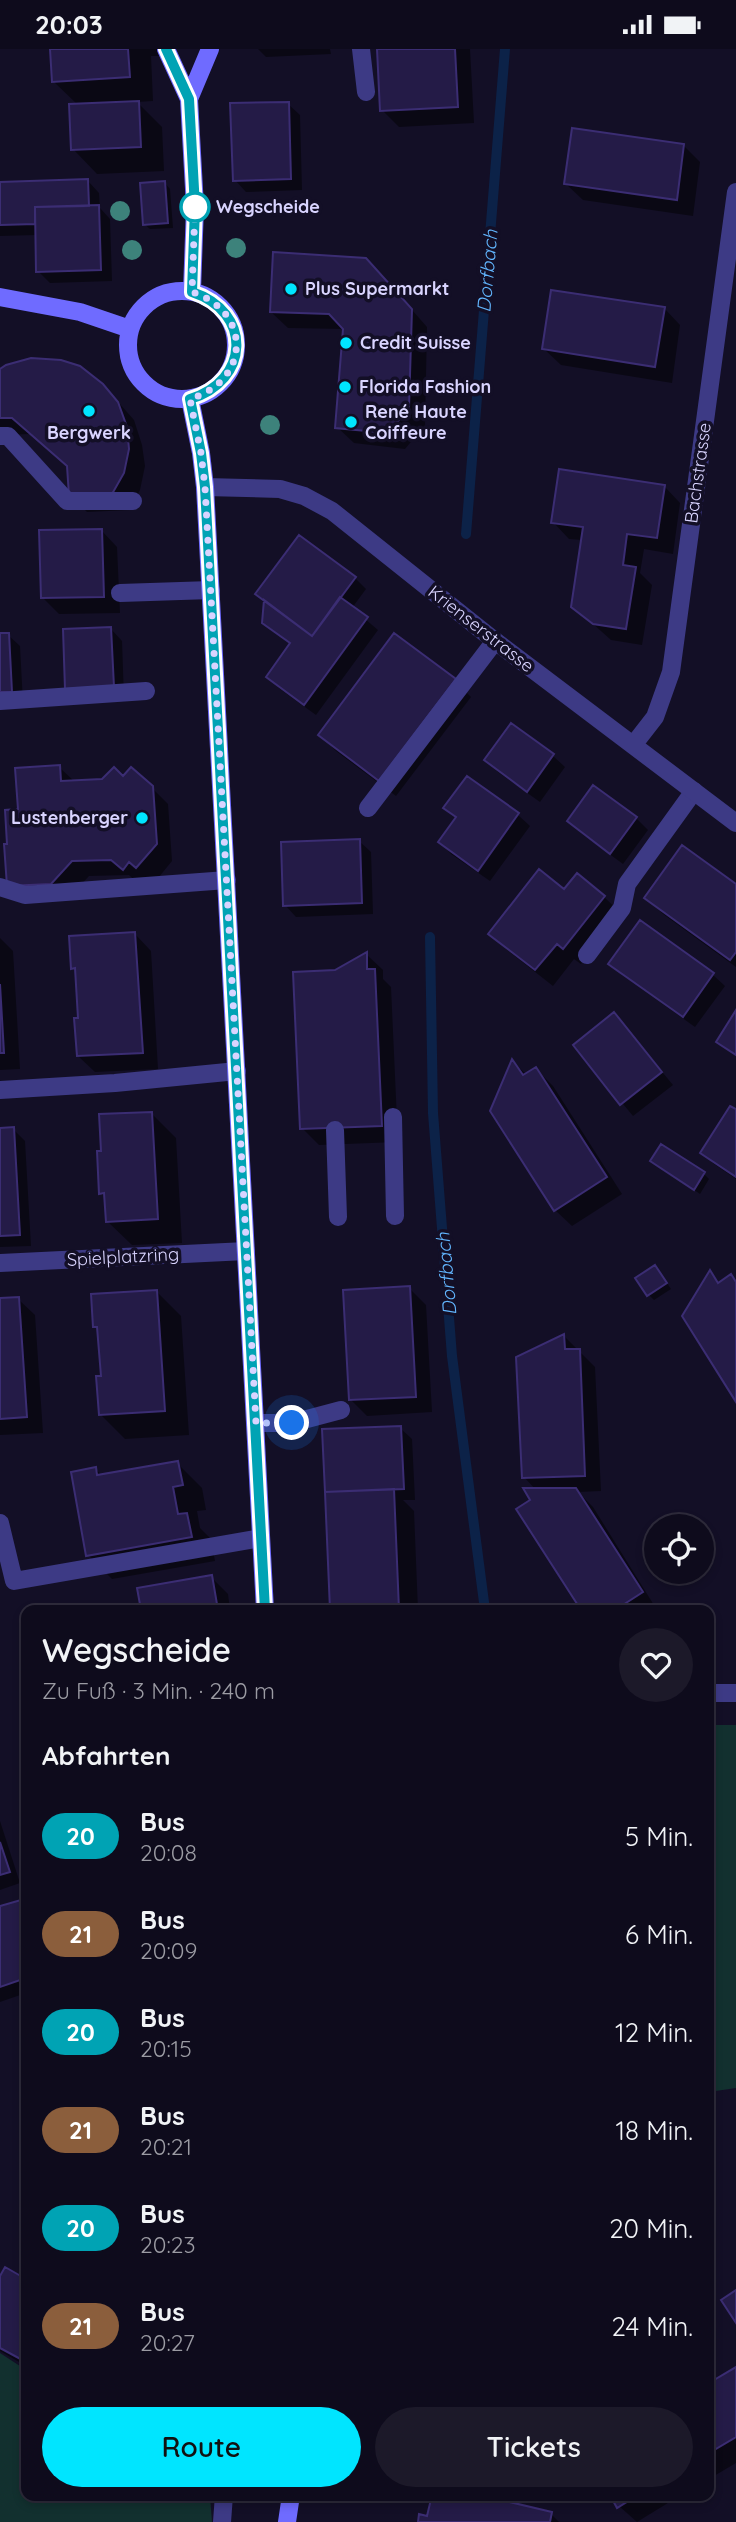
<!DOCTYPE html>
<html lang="de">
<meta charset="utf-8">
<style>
body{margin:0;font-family:Quicksand,sans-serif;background:#1c1929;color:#f1f3f6;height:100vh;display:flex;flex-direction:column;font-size:26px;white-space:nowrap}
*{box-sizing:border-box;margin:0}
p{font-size:23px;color:#9b9ba3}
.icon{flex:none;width:38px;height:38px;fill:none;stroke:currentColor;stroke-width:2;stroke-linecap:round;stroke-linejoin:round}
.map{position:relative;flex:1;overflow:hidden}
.side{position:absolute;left:21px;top:1556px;width:693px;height:896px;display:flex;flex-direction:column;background:#0e0b1c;border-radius:14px;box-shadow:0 4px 10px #0003,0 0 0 2px #2e2b3b}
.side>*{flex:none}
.badge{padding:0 14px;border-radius:23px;font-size:24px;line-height:46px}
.controls{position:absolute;left:644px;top:1465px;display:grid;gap:14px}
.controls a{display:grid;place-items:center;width:70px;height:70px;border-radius:50%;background:#0e0b1c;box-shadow:0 4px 10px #0003,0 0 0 2px #2e2b3b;font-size:35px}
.you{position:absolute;width:35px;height:35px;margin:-18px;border:5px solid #fff;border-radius:50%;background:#1a73e8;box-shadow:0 0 0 10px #1a73e833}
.map>.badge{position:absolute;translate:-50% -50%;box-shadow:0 0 0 4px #fff}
h2{padding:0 21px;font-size:26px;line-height:63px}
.round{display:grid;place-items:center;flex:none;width:74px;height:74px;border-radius:37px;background:#1c1929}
.headline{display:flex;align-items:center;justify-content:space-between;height:119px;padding:0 21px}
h1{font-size:33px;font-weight:600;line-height:52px}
.primary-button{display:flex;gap:14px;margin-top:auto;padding:14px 21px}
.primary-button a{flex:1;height:80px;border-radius:42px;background:#00e5ff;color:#111;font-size:28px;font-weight:600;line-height:80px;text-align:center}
.primary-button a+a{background:#1c1929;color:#f1f3f6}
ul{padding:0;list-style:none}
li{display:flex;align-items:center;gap:21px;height:98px;padding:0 21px}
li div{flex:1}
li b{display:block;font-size:26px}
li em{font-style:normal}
li .badge{min-width:77px;font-weight:700;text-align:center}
.status{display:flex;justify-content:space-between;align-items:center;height:49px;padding:0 35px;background:#0e0b1c;direction:ltr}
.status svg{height:19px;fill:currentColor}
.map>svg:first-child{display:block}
.green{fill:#12302f}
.shadow{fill:#0007}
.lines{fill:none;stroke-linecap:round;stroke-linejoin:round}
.stream{stroke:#0c2248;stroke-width:10}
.building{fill:#241b47;stroke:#3b2d73;stroke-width:2}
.lane{stroke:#3d3a85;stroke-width:18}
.street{stroke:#3d3a85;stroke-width:18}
.secondary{stroke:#6f6bff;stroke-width:18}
.tree{fill:#3d827b}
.line-casing{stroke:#fff;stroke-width:16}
.line{stroke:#00a3b4;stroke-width:10}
.walk{stroke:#d9d4ff;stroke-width:7;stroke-dasharray:0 12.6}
.stop-dot{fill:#fff;stroke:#00a3b4;stroke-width:3.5}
.poi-dot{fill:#00e5ff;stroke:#130f26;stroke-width:2.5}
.labels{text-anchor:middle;stroke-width:7;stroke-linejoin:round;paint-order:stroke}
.stop-label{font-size:18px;font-weight:bold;fill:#d9d4ff;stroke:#130f26;text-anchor:start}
.poi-label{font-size:18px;font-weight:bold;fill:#d9d4ff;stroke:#130f26;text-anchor:start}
.street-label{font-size:18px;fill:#d9d4ff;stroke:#130f26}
.water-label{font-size:19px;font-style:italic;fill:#62b6ff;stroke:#130f26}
</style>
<div class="status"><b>20:03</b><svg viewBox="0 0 49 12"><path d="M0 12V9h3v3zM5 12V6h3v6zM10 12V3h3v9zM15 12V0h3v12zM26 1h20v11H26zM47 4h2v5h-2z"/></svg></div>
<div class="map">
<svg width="736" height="2473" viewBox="0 0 736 2473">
<rect width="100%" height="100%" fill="#130f26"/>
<!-- green -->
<path class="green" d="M 709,1676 L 736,1676 L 736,2039 L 709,2043 Z
M 0,2304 L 26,2321 L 26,2446 L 210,2447 L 212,2473 L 0,2473 Z"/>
<!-- shadow -->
<path class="shadow" d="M 52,0 L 158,0 L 159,7 L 151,7 L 153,52 L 137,53 L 162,78 L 164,122 L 97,125 L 73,100 L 78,56 L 54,33 Z
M 258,0 L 330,0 L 331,5 L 266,8 Z
M 379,0 L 470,0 L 474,74 L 399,78 L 382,61 Z
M 288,55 L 300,66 L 302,141 L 246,143 L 235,131 Z
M 684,97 L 700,113 L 693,167 L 583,151 L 566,135 Z
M 88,132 L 99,144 L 100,159 L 110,170 L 112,232 L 50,234 L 38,222 L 37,186 L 0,187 L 0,135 Z
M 165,134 L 170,140 L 173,179 L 150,180 L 144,175 Z
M 383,228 L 427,278 L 425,376 L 405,400 L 354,394 L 337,378 L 344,280 L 288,279 L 271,263 Z
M 664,259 L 680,276 L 672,334 L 561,316 L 544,300 Z
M 0,323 L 102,336 L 119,354 L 134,371 L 142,396 L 145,417 L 140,441 L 129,461 L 87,463 L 71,447 L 69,419 L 31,385 L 0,386 Z
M 664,437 L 680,454 L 673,505 L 644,500 L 640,524 L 652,536 L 642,596 L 611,591 L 573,557 L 582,491 L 569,490 L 553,473 Z
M 101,481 L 117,498 L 120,564 L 59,565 L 43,549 Z
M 355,529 L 366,540 L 352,559 L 378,581 L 316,666 L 280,640 L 268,628 L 291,596 L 264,574 Z
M 111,580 L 122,592 L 124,649 L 78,651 Z
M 0,586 L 8,586 L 20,597 L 23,654 L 0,655 Z
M 454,631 L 471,648 L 396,747 L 336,702 L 320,686 Z
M 511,677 L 553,707 L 565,718 L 540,753 L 498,723 L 486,711 Z
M 59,718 L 75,733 L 123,729 L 151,738 L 168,755 L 172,812 L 154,834 L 147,828 L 140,836 L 129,826 L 89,827 L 68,850 L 25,853 L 9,797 L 20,762 Z
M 467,729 L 518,766 L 530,777 L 490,832 L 451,805 L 440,793 L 457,770 L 446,759 Z
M 594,739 L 636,769 L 648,781 L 623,815 L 581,784 L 569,772 Z
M 359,792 L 371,803 L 373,865 L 296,868 L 285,856 Z
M 736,837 L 736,918 L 663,865 L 646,849 Z
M 564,842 L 604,848 L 621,864 L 581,915 L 574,910 L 553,937 L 507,901 L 491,884 Z
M 640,874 L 713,926 L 725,937 L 695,978 L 622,926 L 611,915 Z
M 135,885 L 151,902 L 158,1020 L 95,1023 L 78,1007 L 80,971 L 77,923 L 73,919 Z
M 0,889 L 13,902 L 20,1020 L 0,1021 Z
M 366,905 L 383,921 L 383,930 L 391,938 L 398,1093 L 319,1096 L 302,1079 L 336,923 Z
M 614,965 L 673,1036 L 633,1067 L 575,997 Z
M 513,1013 L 527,1026 L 536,1020 L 553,1037 L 622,1145 L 572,1177 L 555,1161 Z
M 736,1062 L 736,1130 L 714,1115 L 702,1104 Z
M 151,1064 L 176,1089 L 182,1194 L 132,1196 L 107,1172 L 106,1149 L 101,1144 Z
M 13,1080 L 25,1092 L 31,1197 L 0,1198 L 0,1081 Z
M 652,1112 L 704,1125 L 709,1130 L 700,1145 Z
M 660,1224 L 671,1240 L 654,1251 L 649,1246 Z
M 409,1239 L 426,1256 L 432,1363 L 367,1367 L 351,1351 Z
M 157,1243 L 181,1267 L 189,1386 L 125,1390 L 100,1365 L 102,1329 L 99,1282 L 95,1277 Z
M 18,1250 L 35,1266 L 43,1384 L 0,1386 L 0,1251 Z
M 564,1287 L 595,1318 L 601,1442 L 578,1443 L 593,1458 L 657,1561 L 583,1561 L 533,1451 L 536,1441 L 524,1428 Z
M 400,1379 L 412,1390 L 415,1451 L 403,1451 L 414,1462 L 418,1561 L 332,1561 Z
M 177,1414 L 202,1439 L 206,1461 L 197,1462 L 200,1479 L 211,1490 L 215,1512 L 112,1530 L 88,1506 L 95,1420 L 103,1427 Z
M 211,1528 L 228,1545 L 230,1561 L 143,1561 Z
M 0,1772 L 20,1834 L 0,1841 Z
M 20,1853 L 26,1859 L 26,1944 L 0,1953 L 0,1859 Z
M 5,2221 L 26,2232 L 26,2317 L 0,2302 L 0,2231 Z
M 736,2320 L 736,2414 L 709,2430 L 709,2336 Z
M 612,2446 L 681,2446 L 637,2473 L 619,2457 Z
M 551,2465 L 559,2473 L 420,2473 Z"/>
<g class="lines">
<!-- stream -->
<path class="stream" d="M 466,485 L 505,0
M 430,888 L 433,1064 L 452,1307 L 485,1561"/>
</g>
<!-- building -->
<path class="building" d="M 50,0 L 128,0 L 130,28 L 52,33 Z
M 377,0 L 455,0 L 458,58 L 380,62 Z
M 139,52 L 141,98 L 71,101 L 69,55 Z
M 289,53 L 291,130 L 233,132 L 230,54 Z
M 572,79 L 684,95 L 677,151 L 564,135 Z
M 88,130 L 89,157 L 35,158 L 35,175 L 0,176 L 0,133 Z
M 165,132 L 168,174 L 143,176 L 140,134 Z
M 99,156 L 101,221 L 36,223 L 35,158 Z
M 273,203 L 366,209 L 412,260 L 409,359 L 388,384 L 335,379 L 343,280 L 329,265 L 270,263 Z
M 551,241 L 665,258 L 655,318 L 542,300 Z
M 31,309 L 61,311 L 80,317 L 103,335 L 118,353 L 127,378 L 129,400 L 124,424 L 112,445 L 69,447 L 67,417 L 12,369 L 0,369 L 0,320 L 6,316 Z
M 559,420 L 665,436 L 657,489 L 627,485 L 623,516 L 636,518 L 626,580 L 593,575 L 571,558 L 583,478 L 551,474 Z
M 102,480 L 104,548 L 41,549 L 39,481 Z
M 299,486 L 356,528 L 312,587 L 255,545 Z
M 340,548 L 368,568 L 304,656 L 266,628 L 290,594 L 262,574 L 264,551 L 312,587 Z
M 111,578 L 114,638 L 65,640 L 63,580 Z
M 0,584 L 9,584 L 12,643 L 0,643 Z
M 394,584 L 456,630 L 379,732 L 318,686 Z
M 511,674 L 554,705 L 527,743 L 484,711 Z
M 60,716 L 61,732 L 102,730 L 114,718 L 123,727 L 131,718 L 153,737 L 157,795 L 136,819 L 129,813 L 123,821 L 111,811 L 72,812 L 51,835 L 7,837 L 4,795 L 7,795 L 5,761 L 18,760 L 15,719 Z
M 467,727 L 519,764 L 478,822 L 438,793 L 456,768 L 443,759 Z
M 593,736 L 637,768 L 610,805 L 567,772 Z
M 360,790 L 362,854 L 283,857 L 281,793 Z
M 682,796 L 736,835 L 736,903 L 730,911 L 644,849 Z
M 539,820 L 564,840 L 577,824 L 605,847 L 563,900 L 557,895 L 535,921 L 488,885 Z
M 640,871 L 714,924 L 683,968 L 608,915 Z
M 135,883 L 143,1004 L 77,1007 L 74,969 L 78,969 L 75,919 L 71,920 L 69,887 Z
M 367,903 L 367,920 L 375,920 L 382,1077 L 300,1080 L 293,923 L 335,921 Z
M 0,935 L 4,1004 L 0,1004 Z
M 736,961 L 736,1006 L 716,993 Z
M 614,963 L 662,1023 L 620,1056 L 573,996 Z
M 512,1010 L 523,1026 L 536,1018 L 607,1128 L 554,1162 L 490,1062 Z
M 730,1057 L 736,1060 L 736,1128 L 700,1104 Z
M 152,1063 L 158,1170 L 106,1173 L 104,1144 L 99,1145 L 97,1102 L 101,1102 L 99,1065 Z
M 14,1078 L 20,1186 L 0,1187 L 0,1079 Z
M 661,1095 L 705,1123 L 694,1141 L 650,1112 Z
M 655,1216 L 667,1234 L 647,1247 L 635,1229 Z
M 710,1221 L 718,1234 L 731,1225 L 736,1233 L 736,1353 L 682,1267 Z
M 410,1237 L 416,1348 L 349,1351 L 343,1241 Z
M 157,1241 L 165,1362 L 99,1366 L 96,1327 L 101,1327 L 97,1278 L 93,1278 L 91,1245 Z
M 19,1248 L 27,1368 L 0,1370 L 0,1249 Z
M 564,1285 L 565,1300 L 580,1300 L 585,1427 L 522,1429 L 516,1308 Z
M 401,1377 L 404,1440 L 325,1443 L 322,1380 Z
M 178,1412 L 183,1436 L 173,1438 L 178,1465 L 187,1464 L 192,1488 L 86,1507 L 71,1423 L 96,1418 L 97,1426 Z
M 523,1439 L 576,1439 L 643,1543 L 615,1561 L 581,1561 L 516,1460 L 530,1451 Z
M 394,1440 L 399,1561 L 330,1561 L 325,1443 Z
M 212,1526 L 218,1561 L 141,1561 L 137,1539 Z
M 0,1793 L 10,1823 L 0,1826 Z
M 21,1851 L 26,1868 L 26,1929 L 0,1938 L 0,1857 Z
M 5,2218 L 26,2230 L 26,2313 L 0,2299 L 0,2227 Z
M 736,2241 L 736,2274 L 721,2251 Z
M 736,2318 L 736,2388 L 709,2404 L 709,2334 Z
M 432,2446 L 480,2446 L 552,2463 L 550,2473 L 418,2473 L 419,2465 L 427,2467 Z
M 610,2446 L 638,2446 L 617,2459 Z"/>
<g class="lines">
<!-- lane -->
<path class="lane" d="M 361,0 L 366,43
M 0,387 L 8,387 L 67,452 L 133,452
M 120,544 L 211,541
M 0,652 L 146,642
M 368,759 L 495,592
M 0,838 L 25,846 L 227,831
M 587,906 L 622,859 L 627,835 L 694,742
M 0,1041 L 115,1034 L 237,1022
M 393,1068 L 395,1167
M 335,1081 L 338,1168
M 0,1214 L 246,1202
M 255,1374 L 292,1374 L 341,1361
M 0,1474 L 14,1532 L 261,1489"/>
<!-- street -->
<path class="street" d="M 205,438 L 280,440 L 304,447 L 332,462 L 495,592 L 736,774
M 634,695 L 655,668 L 671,623 L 736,143
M 709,1644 L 736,1644
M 222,2473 L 224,2446"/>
<!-- secondary -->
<path class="secondary" d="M 166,0 L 189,50 L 195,158 L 192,242
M 189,50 L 210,0
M128 296a54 54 0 1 1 108 0a54 54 0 1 1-108 0Z
M 0,248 L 80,263 L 130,280
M 190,350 L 201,404 L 205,438 L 265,1561
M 287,2473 L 291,2446"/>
</g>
<!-- trees -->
<g class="tree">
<circle cx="120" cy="162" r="10"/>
<circle cx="236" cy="199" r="10"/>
<circle cx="132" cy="201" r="10"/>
<circle cx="270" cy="376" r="10"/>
</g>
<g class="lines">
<!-- line casing -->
<g class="line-casing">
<path id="line" d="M 166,0 L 189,50 L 195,158 L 192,243 C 253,263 250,332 190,350 L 201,404 L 205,438 L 265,1561"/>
</g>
<!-- line -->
<use href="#line" class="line"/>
<!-- walk -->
<path class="walk" d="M 195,158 L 192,243 C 253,263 250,332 190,350 L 201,404 L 205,438 L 256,1374 L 292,1374"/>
</g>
<!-- markers -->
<circle class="stop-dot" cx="195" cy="158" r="14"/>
<g class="poi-dot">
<circle cx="291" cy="240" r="7"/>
<circle cx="346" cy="294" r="7"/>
<circle cx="345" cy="338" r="7"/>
<circle cx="89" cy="362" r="7"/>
<circle cx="351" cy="373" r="7"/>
<circle cx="142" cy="769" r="7"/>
</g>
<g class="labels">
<!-- stop labels -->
<g class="stop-label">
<text x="216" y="164">Wegscheide</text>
</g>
<!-- poi labels -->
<g class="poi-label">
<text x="305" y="246">Plus Supermarkt</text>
<text x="360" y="300">Credit Suisse</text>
<text x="359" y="344">Florida Fashion</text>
<text x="365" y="369">René Haute<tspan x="365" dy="21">Coiffeure</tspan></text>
<text x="89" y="390" text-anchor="middle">Bergwerk</text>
<text x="128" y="775" text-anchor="end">Lustenberger</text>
</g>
<!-- street labels -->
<g class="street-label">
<text transform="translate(698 424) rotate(-82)" y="6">Bachstrasse</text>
<text transform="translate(481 580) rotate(38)" y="6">Krienserstrasse</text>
<text transform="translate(123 1208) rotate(-3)" y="6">Spielplatzring</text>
</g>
<!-- water labels -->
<g class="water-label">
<text transform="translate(487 222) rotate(-85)" y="7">Dorfbach</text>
<text transform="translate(446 1225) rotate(-95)" y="7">Dorfbach</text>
</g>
</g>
</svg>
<div class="controls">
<a><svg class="icon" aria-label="locate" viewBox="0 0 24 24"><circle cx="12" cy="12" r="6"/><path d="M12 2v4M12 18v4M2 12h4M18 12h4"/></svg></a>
</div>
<div class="you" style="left:292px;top:1374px"></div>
<section class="side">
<div class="headline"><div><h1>Wegscheide</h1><p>Zu Fuß · 3 Min. · 240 m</p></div><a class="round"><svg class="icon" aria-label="heart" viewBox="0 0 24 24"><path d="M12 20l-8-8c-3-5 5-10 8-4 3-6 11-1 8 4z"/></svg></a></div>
<h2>Abfahrten</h2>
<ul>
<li><span class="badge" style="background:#00a3b4;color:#fff">20</span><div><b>Bus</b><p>20:08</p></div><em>5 Min.</em></li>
<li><span class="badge" style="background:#8b5e3c;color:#fff">21</span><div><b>Bus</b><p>20:09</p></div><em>6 Min.</em></li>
<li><span class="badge" style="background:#00a3b4;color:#fff">20</span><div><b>Bus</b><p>20:15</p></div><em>12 Min.</em></li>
<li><span class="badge" style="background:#8b5e3c;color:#fff">21</span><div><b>Bus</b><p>20:21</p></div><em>18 Min.</em></li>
<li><span class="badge" style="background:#00a3b4;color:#fff">20</span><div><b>Bus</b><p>20:23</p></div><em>20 Min.</em></li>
<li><span class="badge" style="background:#8b5e3c;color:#fff">21</span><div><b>Bus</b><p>20:27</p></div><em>24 Min.</em></li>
</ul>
<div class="primary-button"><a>Route</a><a>Tickets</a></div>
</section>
</div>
